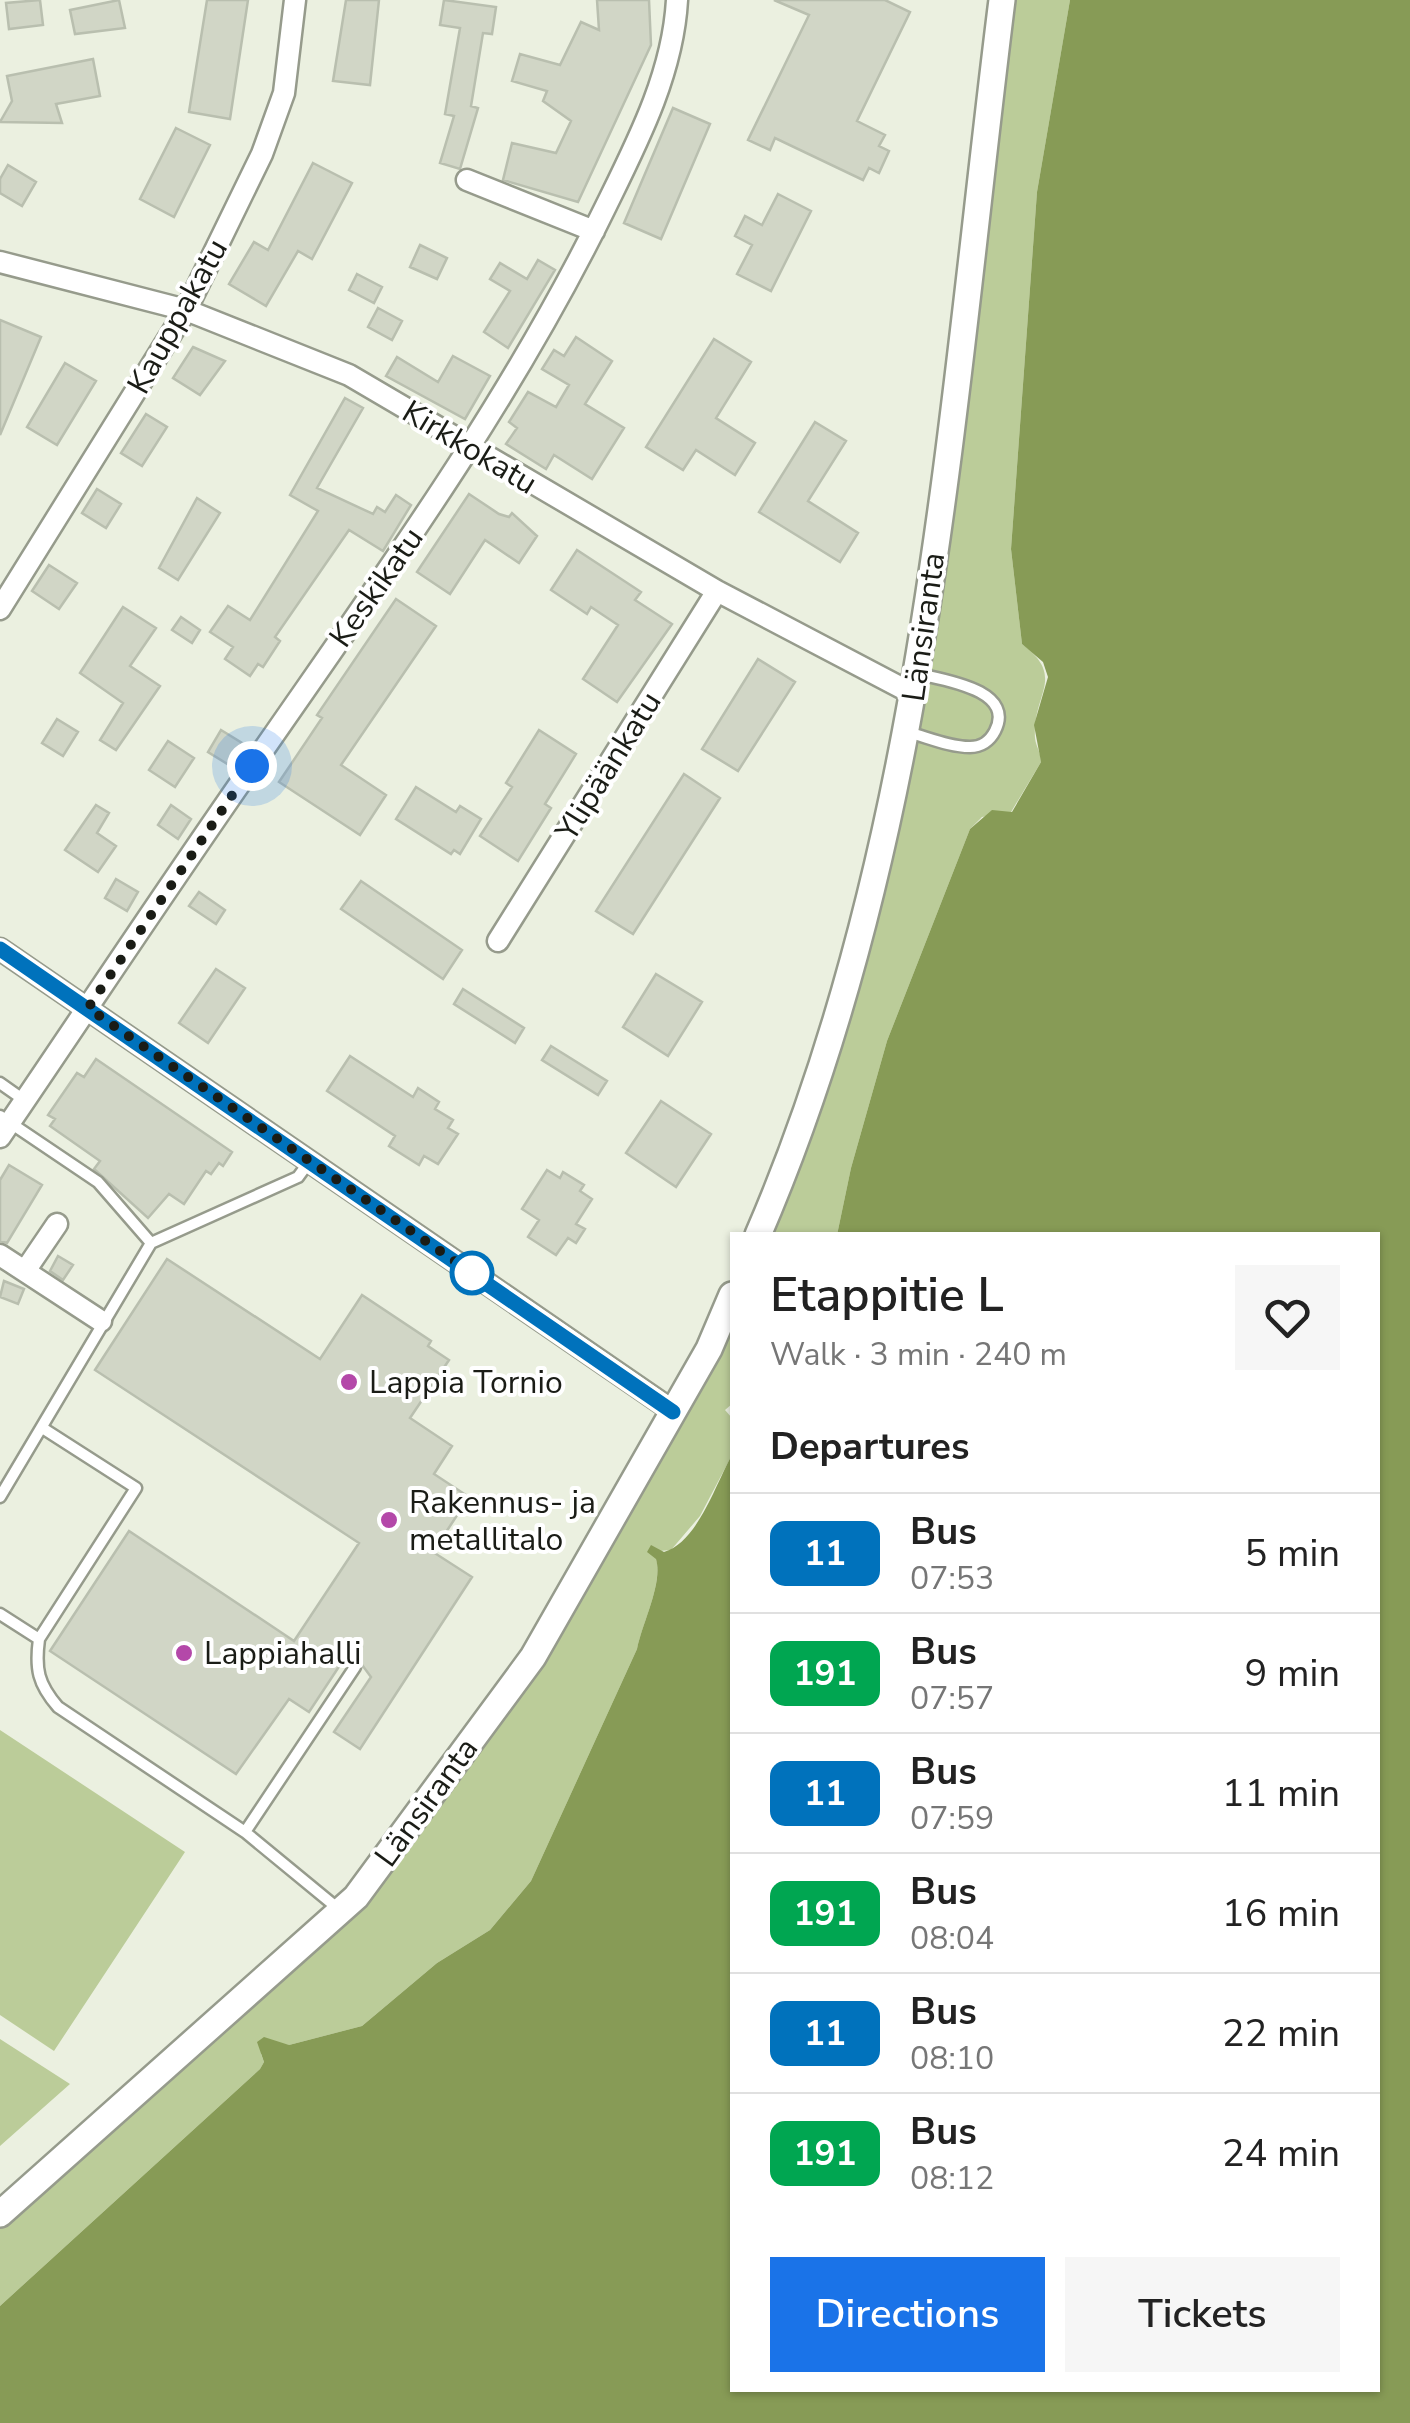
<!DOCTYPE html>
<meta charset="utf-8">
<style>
body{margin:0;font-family:"Nunito Sans",sans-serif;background:#f6f6f6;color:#222;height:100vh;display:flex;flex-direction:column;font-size:38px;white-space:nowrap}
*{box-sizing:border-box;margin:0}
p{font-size:32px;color:#767676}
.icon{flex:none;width:55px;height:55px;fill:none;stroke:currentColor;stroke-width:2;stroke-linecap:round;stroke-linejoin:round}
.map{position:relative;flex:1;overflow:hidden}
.drawer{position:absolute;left:730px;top:1232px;width:650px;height:1160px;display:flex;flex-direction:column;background:#fff;border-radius:0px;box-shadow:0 2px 8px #0004}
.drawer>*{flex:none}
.badge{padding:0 20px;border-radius:15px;font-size:35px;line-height:65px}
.you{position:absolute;width:50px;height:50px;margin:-25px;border:8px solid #fff;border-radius:50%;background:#1a73e8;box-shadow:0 0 0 15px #1a73e833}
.map>.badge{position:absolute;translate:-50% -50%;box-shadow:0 0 0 5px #fff}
h2{padding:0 40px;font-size:38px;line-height:90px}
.round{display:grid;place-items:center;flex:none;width:105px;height:105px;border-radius:0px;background:#f6f6f6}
.overview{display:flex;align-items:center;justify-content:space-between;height:170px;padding:0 40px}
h1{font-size:48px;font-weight:600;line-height:75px}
.button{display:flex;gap:20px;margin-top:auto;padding:20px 40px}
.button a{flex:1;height:115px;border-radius:0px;background:#1a73e8;color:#fff;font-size:40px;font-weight:600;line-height:115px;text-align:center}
.button a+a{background:#f6f6f6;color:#222}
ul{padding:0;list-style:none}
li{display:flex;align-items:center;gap:30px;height:120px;padding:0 40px;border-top:2px solid #e0e0e0}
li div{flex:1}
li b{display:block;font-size:38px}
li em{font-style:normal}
li .badge{min-width:110px;font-weight:700;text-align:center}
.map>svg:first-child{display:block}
.green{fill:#bc9}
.water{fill:#879b56}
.building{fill:#d1d6c6;stroke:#b9bfaf;stroke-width:2.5}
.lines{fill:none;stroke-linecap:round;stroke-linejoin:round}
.service-casing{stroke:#969b8c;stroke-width:15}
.minor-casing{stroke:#969b8c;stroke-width:25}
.tertiary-casing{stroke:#969b8c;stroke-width:30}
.service{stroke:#fff;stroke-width:10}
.minor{stroke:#fff;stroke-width:20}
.tertiary{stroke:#fff;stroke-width:25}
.line-casing{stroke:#fff;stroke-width:22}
.line{stroke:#0072bc;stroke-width:15}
.walk{stroke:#1a1c16;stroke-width:10;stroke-dasharray:0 18}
.stop-dot{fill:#fff;stroke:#0072bc;stroke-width:5}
.poi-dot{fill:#b448a9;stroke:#fff;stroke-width:4}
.labels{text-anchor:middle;stroke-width:8;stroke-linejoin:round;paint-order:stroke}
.street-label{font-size:32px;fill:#1a1c16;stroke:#fff}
.poi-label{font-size:32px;fill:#1a1c16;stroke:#fff;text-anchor:start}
</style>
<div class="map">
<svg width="1410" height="2423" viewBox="0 0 1410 2423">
<rect width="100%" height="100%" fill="#ebf0e0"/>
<!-- green -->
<path class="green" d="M 1008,0 L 1070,0 L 1037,192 L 1011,549 L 1022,644 C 1067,678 1032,693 1035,738 C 1036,747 1041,752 1041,762 L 1011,812 L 982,817 L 970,829 L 887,1041 L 851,1168 L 837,1235 L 766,1235 L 880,891 Z
M 732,1312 L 732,1404 L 725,1410 L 732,1418 L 732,1455 L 700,1516 L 671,1550 L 648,1552 L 656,1558 C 663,1583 643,1621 637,1649 L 531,1881 L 490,1930 L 437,1963 L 362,2026 L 289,2045 L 276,2044 L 261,2054 L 264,2062 L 260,2069 L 0,2306 L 0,2222 L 360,1902 L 443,1793 Z
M 0,1730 L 185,1852 L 54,2051 L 0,2015 Z
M 0,2039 L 70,2084 L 0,2146 Z"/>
<!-- water -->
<path class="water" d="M 1070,0 L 1410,0 L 1410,2423 L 0,2423 L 0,2306 L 260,2069 L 264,2062 L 257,2042 L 264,2037 L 289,2045 L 362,2026 L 437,1963 L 490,1930 L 531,1881 L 637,1649 C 643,1621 663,1583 656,1559 L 647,1552 L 651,1545 L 664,1552 C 698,1542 716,1483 732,1455 L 732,2390 L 1378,2390 L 1378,1235 L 837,1235 L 851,1168 L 887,1041 L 970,829 L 992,810 L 1012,812 L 1041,762 L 1034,725 L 1048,677 L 1043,662 L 1022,644 L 1011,549 L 1037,192 Z"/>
<!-- building -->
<path class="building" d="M 40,0 L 43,25 L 9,29 L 6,3 Z
M 119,0 L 125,28 L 75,34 L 70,10 Z
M 207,0 L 248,0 L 230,119 L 189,112 Z
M 346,0 L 379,0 L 370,85 L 333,81 Z
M 444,0 L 496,7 L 492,34 L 483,33 L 471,106 L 478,108 L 460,169 L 440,163 L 454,116 L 445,114 L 460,28 L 440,25 Z
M 597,0 L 649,0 L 651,45 L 578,202 L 503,180 L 512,143 L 556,153 L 571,121 L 543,101 L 547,91 L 512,81 L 520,54 L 560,65 L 581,22 L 599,30 Z
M 774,0 L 885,0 L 910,12 L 857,121 L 885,135 L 879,146 L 889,151 L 879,173 L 869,168 L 863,180 L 775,138 L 770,150 L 748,140 L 809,15 Z
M 93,59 L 100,96 L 56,104 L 62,123 L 0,122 L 12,101 L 7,76 Z
M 673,108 L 710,124 L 661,239 L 624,223 Z
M 176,128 L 210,145 L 174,217 L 140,199 Z
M 313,163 L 352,183 L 312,259 L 298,251 L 266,306 L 229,284 L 254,242 L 268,250 Z
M 8,165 L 36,182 L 22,206 L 0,193 L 0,179 Z
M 778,194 L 811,211 L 771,291 L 737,274 L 752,245 L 735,236 L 745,216 L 762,225 Z
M 420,245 L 447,258 L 437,279 L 410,267 Z
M 538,260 L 555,270 L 508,348 L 484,332 L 510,291 L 490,279 L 500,263 L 527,279 Z
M 357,274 L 382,287 L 374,303 L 349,290 Z
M 378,308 L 402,321 L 392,340 L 368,327 Z
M 0,320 L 41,337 L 0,435 Z
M 576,337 L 612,361 L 585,404 L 624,428 L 592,479 L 554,455 L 546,469 L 506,444 L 517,428 L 509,422 L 528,392 L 556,407 L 569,385 L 542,369 L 554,350 L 564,356 Z
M 714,339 L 751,362 L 716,418 L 755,443 L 735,475 L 696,450 L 683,470 L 646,447 Z
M 193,347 L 225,361 L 200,395 L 173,378 Z
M 453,356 L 490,376 L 465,419 L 386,376 L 397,357 L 438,382 Z
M 65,363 L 96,381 L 57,445 L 27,427 Z
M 345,398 L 363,408 L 317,488 L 373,514 L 377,507 L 385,512 L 396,495 L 411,505 L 383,551 L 349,530 L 275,637 L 280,641 L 263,667 L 258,664 L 250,676 L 225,659 L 233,647 L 210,632 L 228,606 L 250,620 L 318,511 L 290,495 Z
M 146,414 L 167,427 L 142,466 L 121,453 Z
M 815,422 L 846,441 L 808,501 L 858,533 L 840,562 L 759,512 Z
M 97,489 L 121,504 L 106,528 L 82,513 Z
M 469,494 L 499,514 L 509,517 L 512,513 L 537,536 L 519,563 L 485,540 L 450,594 L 417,572 Z
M 197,498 L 220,513 L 178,580 L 159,568 Z
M 577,550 L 641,592 L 635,600 L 672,624 L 617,702 L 583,679 L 618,625 L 591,607 L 587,614 L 551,590 Z
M 49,565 L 77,583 L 59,609 L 32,591 Z
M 396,599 L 436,626 L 341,765 L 386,795 L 360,835 L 279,782 L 322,718 L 317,715 Z
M 123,607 L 156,628 L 130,666 L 160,686 L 116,750 L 100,740 L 123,703 L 80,673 Z
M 181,617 L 200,630 L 192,643 L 172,630 Z
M 758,659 L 795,682 L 738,771 L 702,749 Z
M 57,719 L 78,732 L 63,756 L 42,743 Z
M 221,730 L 242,743 L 229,765 L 208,752 Z
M 539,730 L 576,754 L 545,804 L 551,808 L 518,861 L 480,836 L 512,787 L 506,783 Z
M 168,741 L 194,758 L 175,787 L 149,770 Z
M 684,774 L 720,798 L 633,934 L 596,911 Z
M 416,787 L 456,812 L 460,806 L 481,819 L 460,854 L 454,850 L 451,854 L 396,819 Z
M 96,805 L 109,813 L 97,833 L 116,846 L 98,872 L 65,850 Z
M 171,805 L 191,819 L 178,839 L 158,825 Z
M 116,879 L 138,892 L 127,911 L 105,898 Z
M 361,881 L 462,950 L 443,979 L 341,909 Z
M 199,892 L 225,910 L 216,924 L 189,906 Z
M 216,969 L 245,988 L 208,1043 L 179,1023 Z
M 656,974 L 702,1002 L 668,1056 L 623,1027 Z
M 463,989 L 524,1028 L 515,1043 L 454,1004 Z
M 551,1046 L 607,1081 L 598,1095 L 542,1060 Z
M 350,1056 L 413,1097 L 418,1088 L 439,1102 L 435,1109 L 453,1120 L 448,1128 L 458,1134 L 438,1164 L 424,1156 L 419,1165 L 389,1146 L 395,1136 L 327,1091 Z
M 96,1059 L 232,1152 L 223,1166 L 219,1163 L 211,1174 L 206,1171 L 184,1204 L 169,1194 L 148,1218 L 94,1169 L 100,1161 L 50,1126 L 55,1119 L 48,1115 L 77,1073 L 84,1077 Z
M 661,1101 L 711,1134 L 676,1187 L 626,1153 Z
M 9,1165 L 42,1185 L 7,1243 L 0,1241 L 0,1180 Z
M 547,1170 L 560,1178 L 563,1172 L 584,1185 L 580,1191 L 592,1199 L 576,1224 L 585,1229 L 576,1243 L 568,1238 L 556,1255 L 528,1237 L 539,1220 L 522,1209 Z
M 58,1256 L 73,1265 L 63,1280 L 50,1271 Z
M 167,1259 L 320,1359 L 362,1295 L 431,1341 L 428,1346 L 449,1360 L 410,1418 L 452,1446 L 434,1474 L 469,1497 L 433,1552 L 472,1577 L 360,1749 L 334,1732 L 371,1677 L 357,1658 L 344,1659 L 309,1712 L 289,1699 L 236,1774 L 50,1651 L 129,1531 L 294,1641 L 359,1543 L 95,1370 Z
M 4,1281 L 24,1289 L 18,1304 L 0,1297 Z"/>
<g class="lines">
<!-- service casing -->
<g class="service-casing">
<path id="service" d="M 907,732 C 927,737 949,747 970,747 C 981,747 990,741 995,731 C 1016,690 944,680 919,674
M 0,1083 L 24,1100
M 0,1116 L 98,1182 L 151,1243
M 44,1429 L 136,1488 L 39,1639 C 35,1669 38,1684 58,1707 L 245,1832 L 341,1911
M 0,1497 L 151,1243 L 298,1177 L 309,1162
M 0,1614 L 39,1639
M 245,1832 L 355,1667"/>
</g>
<!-- minor casing -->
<g class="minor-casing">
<path id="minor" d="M 467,180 L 594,231
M 0,262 L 186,310 L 349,375 L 717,591 L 915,695
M 0,609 L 186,310 L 262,154 L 284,93 L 295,0
M 498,941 L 717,591
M 0,949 L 673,1411
M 0,1137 C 88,1008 174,877 264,749 C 386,573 512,399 606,206 C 638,141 673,73 677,0
M 0,1255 L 101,1321
M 25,1271 L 57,1224"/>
</g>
<!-- tertiary casing -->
<g class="tertiary-casing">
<path id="tertiary" d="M 758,1235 C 926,847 950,415 1002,0
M 0,2214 L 356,1897 L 533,1657 L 709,1349 L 732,1295"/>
</g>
<!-- service -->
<use href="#service" class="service"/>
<!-- minor -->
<use href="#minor" class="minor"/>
<!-- tertiary -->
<use href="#tertiary" class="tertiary"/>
</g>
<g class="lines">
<!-- line casing -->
<g class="line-casing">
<path id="line" d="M 0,949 L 673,1412"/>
</g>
<!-- line -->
<use href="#line" class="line"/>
<!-- walk -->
<path class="walk" d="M 252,766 L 88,1008 L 472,1273"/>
</g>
<!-- markers -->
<circle class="stop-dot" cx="472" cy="1273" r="20"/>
<g class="poi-dot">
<circle cx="349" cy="1382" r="10"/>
<circle cx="389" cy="1520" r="10"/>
<circle cx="184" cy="1653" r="10"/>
</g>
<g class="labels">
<!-- street labels -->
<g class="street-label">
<text transform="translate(177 316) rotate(-61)" y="11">Kauppakatu</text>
<text transform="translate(470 447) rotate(31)" y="11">Kirkkokatu</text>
<text transform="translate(376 587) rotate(-55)" y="11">Keskikatu</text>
<text transform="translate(923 627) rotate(-82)" y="11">Länsiranta</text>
<text transform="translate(608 766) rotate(-58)" y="11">Ylipäänkatu</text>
<text transform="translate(426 1802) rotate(-54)" y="11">Länsiranta</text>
</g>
<!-- poi labels -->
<g class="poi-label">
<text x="369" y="1393">Lappia Tornio</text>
<text x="409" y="1513">Rakennus- ja<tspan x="409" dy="37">metallitalo</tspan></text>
<text x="204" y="1664">Lappiahalli</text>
</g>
</g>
</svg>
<div class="you" style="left:252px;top:766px"></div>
<section class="drawer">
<div class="overview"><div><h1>Etappitie L</h1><p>Walk · 3 min · 240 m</p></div><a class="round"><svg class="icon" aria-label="heart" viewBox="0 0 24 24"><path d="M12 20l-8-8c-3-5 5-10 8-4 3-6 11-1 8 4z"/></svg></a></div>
<h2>Departures</h2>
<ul>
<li><span class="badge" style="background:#0072bc;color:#fff">11</span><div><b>Bus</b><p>07:53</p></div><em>5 min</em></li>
<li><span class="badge" style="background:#00a651;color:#fff">191</span><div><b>Bus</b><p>07:57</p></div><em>9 min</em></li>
<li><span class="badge" style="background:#0072bc;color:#fff">11</span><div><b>Bus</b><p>07:59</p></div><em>11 min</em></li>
<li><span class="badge" style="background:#00a651;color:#fff">191</span><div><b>Bus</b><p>08:04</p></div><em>16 min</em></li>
<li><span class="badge" style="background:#0072bc;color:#fff">11</span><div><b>Bus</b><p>08:10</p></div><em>22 min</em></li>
<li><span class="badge" style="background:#00a651;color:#fff">191</span><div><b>Bus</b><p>08:12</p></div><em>24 min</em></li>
</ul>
<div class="button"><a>Directions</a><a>Tickets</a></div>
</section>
</div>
